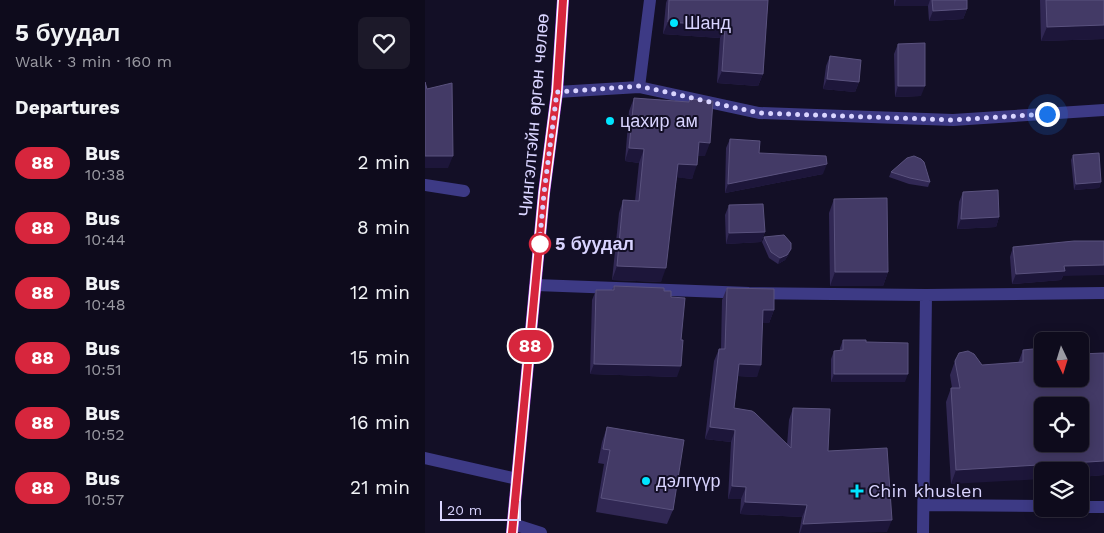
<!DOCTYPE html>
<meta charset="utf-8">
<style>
body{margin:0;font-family:"Work Sans",sans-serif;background:#1c1929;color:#f1f3f6;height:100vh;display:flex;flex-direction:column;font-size:19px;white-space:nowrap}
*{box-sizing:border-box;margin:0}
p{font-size:16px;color:#9b9ba3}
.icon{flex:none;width:28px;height:28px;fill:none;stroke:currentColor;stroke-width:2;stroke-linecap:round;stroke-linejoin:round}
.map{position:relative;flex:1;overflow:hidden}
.side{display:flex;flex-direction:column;background:#0e0b1c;width:425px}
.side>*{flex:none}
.badge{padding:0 10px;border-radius:16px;font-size:18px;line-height:32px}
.needle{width:32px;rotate:176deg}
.tools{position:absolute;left:609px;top:332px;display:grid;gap:10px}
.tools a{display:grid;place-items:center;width:55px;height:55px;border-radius:8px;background:#0e0b1c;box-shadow:0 2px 12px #0003,0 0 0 1px #2e2b3b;font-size:25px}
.scale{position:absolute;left:15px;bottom:12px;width:81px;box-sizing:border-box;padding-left:5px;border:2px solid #d9d4ff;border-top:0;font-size:14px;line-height:18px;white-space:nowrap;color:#d9d4ff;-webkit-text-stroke:4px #130f26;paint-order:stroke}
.you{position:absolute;width:25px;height:25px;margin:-12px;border:4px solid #fff;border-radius:50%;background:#1a73e8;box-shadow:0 0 0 8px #1a73e833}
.map>.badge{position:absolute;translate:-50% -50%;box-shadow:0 0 0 2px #fff}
h2{padding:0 15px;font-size:19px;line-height:45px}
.round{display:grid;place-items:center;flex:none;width:52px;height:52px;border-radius:8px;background:#1c1929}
.overview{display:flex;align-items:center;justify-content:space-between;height:85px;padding:0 15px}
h1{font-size:24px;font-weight:700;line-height:38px}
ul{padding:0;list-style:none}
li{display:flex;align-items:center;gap:15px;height:65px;padding:0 15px}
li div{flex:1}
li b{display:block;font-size:19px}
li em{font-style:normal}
li .badge{min-width:55px;font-weight:700;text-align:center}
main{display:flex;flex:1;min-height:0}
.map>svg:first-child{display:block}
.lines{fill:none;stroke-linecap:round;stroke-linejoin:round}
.minor{stroke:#3d3a85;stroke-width:12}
.major{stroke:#c25bff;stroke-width:12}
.wall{fill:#312854}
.shaded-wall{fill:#1d163a}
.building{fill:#433a66;stroke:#5a527e;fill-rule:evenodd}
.line-casing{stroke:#fff;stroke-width:11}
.line{stroke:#d7263d;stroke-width:8}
.walk{stroke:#d9d4ff;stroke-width:5;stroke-dasharray:0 9}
.poi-dot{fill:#00e5ff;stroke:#130f26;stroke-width:2}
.stop-dot{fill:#fff;stroke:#d7263d;stroke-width:2.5}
.labels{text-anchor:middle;stroke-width:4;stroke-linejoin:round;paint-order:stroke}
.poi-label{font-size:18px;fill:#d9d4ff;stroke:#130f26;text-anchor:start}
.street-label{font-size:18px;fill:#d9d4ff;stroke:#130f26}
.stop-label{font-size:18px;font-weight:bold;fill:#d9d4ff;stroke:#130f26;text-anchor:start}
</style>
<main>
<section class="side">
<div class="overview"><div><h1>5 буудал</h1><p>Walk · 3 min · 160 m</p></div><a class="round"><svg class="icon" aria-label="heart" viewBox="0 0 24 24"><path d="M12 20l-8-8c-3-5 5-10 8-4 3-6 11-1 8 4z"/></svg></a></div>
<h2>Departures</h2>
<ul>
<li><span class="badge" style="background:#d7263d;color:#fff">88</span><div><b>Bus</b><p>10:38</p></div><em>2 min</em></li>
<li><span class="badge" style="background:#d7263d;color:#fff">88</span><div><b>Bus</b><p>10:44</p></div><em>8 min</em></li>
<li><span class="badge" style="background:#d7263d;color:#fff">88</span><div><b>Bus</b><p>10:48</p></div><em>12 min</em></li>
<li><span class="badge" style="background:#d7263d;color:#fff">88</span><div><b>Bus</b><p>10:51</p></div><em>15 min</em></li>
<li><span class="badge" style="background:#d7263d;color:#fff">88</span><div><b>Bus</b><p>10:52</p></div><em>16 min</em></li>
<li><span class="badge" style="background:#d7263d;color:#fff">88</span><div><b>Bus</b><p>10:57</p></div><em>21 min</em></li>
</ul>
</section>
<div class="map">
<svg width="679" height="533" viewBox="0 0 679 533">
<rect width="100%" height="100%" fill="#130f26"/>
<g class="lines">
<!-- minor -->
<path class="minor" d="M 214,87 L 334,113 L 528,120 L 679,110
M 132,92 L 214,87 L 225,0
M 0,185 L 39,191
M 111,285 L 324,293 L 501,295 L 679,293
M 0,458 L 92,479
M 499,505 L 618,506
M 655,507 L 679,507
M 88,524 L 116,533
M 498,533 L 501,295"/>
<!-- major -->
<path class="major" d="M 87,533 L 119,193 L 132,92 L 138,0"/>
</g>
<!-- wall -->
<path class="wall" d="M 242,0 L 343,0 L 338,74 L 333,86 L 292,83 L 295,38 L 238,34 L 241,3 Z
M 469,0 L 542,0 L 542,9 L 538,19 L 504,21 L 503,6 L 469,6 Z
M 615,0 L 679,0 L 679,39 L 616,41 Z
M 473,44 L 496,96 L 470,97 L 469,54 Z
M 405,56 L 434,82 L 430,92 L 398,89 L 401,66 Z
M 209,98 L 264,102 L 265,99 L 280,156 L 273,156 L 267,179 L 252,177 L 236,282 L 187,280 L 194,213 L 198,200 L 210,201 L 214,163 L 200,161 L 204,111 Z
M 305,139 L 334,153 L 398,174 L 300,193 L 301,148 Z
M 648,155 L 676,182 L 674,188 L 649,190 L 646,160 Z
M 466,172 L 505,182 L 503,187 L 484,184 L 464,177 Z
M 538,192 L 574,217 L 571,227 L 532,229 L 534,202 Z
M 409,199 L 463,272 L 458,286 L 405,286 L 404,213 Z
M 304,205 L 340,232 L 336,242 L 301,244 L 300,215 Z
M 339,237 L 364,254 L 360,260 L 353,264 L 344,258 L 337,242 Z
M 588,247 L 638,276 L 636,280 L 587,284 L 585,257 Z
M 189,286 L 239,291 L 246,297 L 252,377 L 165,374 L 167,300 L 171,290 L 187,290 Z
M 302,288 L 349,310 L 344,323 L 338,323 L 332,377 L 313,376 L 309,408 L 362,445 L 364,420 L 368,408 L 403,451 L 462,532 L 374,533 L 377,517 L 315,514 L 316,499 L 303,499 L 306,442 L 280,439 L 289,361 L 294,349 L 296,349 L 297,300 Z
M 418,340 L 441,342 L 480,382 L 406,382 L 406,359 L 409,351 L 415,350 L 415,348 Z
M 598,350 L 679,475 L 655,477 L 655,471 L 526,484 L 521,402 L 526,388 L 527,388 L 525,375 L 531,358 L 557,365 L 593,363 Z
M 182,427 L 248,510 L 242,524 L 171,512 L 179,464 L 173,463 L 177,442 Z"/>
<!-- shaded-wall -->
<path class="shaded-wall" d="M 471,0 L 505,0 L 503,6 L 469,6 Z
M 542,9 L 538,19 L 504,21 L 508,11 Z
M 243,22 L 300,26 L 295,38 L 238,34 Z
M 679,25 L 679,39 L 616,41 L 622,27 Z
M 297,71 L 338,74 L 333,86 L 292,83 Z
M 402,79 L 434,82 L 430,92 L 398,89 Z
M 473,86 L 500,86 L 496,96 L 470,97 Z
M 274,142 L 285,143 L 280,156 L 269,156 Z
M 204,148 L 219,149 L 214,163 L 200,161 Z
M 0,156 L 28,156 L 23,168 L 0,168 Z
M 253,164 L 272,165 L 267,179 L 248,177 Z
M 402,164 L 398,174 L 300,193 L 303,184 Z
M 676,182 L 674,188 L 649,190 L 651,184 Z
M 574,217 L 571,227 L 532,229 L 536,219 Z
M 340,232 L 336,242 L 301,244 L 304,233 Z
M 366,249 L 364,254 L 360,260 L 353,264 L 355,258 Z
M 679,265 L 679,275 L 638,276 L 636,280 L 587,284 L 591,274 L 639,266 Z
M 192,266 L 241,268 L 236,282 L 187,280 Z
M 410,272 L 463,272 L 458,286 L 405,286 Z
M 338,310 L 349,310 L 344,323 L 334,323 Z
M 169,364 L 256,366 L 252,377 L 165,374 Z
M 314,364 L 336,365 L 332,377 L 309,376 Z
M 409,374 L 483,374 L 480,382 L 406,382 Z
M 285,427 L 310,430 L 306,442 L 280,439 Z
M 679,461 L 679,475 L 655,477 L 655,471 L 618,471 L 618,479 L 526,484 L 531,470 Z
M 307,486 L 321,487 L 316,499 L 303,499 Z
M 320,502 L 382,505 L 377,517 L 315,514 Z
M 467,520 L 462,532 L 375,533 L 378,524 Z"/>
<!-- building -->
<path class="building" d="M 244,0 L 343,0 L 338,74 L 297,71 L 300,26 L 243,22 Z
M 507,0 L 542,0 L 542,9 L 508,11 Z
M 621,0 L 679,0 L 679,25 L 622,27 Z
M 500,43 L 500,86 L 473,86 L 473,44 Z
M 405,56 L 436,60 L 434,82 L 402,79 Z
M 0,82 L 2,89 L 27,83 L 28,156 L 0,156 Z
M 209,98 L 264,102 L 265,99 L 288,101 L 285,143 L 274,142 L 272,165 L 253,164 L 241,268 L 192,266 L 198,200 L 214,201 L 219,149 L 204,148 Z
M 305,139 L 335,141 L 334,153 L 401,156 L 402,164 L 303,184 Z
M 674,153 L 676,182 L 651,184 L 648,155 Z
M 489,156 L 496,159 L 499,162 L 505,182 L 485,178 L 466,172 L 482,158 Z
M 573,190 L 574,217 L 536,219 L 538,192 Z
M 462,198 L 463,272 L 410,272 L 409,199 Z
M 338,204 L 340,232 L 304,233 L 304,205 Z
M 359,235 L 366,243 L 366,249 L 362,255 L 355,258 L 346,252 L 339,237 Z
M 649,241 L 679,241 L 679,265 L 639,266 L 640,271 L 591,274 L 588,247 Z
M 189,286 L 239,288 L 239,291 L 246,291 L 246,297 L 260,298 L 256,340 L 258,340 L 256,366 L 169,364 L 171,290 L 189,290 Z
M 302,288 L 349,289 L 349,310 L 338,310 L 336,365 L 314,364 L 309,408 L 327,411 L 330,413 L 366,448 L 368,408 L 405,409 L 403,451 L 462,448 L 467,520 L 378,524 L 382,505 L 320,502 L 321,487 L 307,486 L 310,430 L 285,427 L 294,349 L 300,349 Z
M 418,340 L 441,340 L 441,342 L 483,343 L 483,374 L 409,374 L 409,351 L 418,350 Z
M 618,348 L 618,379 L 655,379 L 655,354 L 679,353 L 679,461 L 531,470 L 526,388 L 535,388 L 530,361 L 534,353 L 543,351 L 549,354 L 557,365 L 598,362 L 598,350 ZM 618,406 L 655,406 L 655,444 L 618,444 Z
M 182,427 L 259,440 L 248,510 L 176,498 L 185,450 L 178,449 Z"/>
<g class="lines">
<!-- line casing -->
<g class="line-casing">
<path id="line" d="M 87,533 L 119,193 L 132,92 L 138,0"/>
</g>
<!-- line -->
<use href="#line" class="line"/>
<!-- walk -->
<path class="walk" d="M 115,244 L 114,248 L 119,193 L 132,92 L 214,86 L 334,113 L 528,120 L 622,114"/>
</g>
<!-- markers -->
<g class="poi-dot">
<circle cx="249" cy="23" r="5"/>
<circle cx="185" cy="121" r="5"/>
<circle cx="221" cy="481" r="5"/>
<path d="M429.5 483.5h5v5h5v5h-5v5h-5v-5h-5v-5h5z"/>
</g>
<circle class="stop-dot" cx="115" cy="244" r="10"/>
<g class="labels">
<!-- poi labels -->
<g class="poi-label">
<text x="259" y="29">Шанд</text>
<text x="195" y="127">цахир ам</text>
<text x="231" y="487">дэлгүүр</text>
<text x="443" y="497">Chin khuslen</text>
</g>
<!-- street labels -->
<g class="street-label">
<text transform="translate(109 115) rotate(-85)" y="6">Чингэлтэйн өргөн чөлөө</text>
</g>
<!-- stop labels -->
<g class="stop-label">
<text x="130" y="250">5 буудал</text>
</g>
</g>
</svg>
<div class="tools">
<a><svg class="needle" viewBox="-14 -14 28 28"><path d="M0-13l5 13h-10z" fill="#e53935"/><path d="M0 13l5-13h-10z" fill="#9b9ba3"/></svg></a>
<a><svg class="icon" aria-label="locate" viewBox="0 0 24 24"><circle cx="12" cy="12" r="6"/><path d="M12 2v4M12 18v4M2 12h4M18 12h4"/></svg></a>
<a><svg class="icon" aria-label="layers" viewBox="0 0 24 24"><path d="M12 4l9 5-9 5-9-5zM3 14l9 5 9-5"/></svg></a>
</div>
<div class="scale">20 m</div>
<div class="you" style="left:622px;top:114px"></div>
<b class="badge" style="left:105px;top:346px;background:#d7263d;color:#fff">88</b>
</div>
</main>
